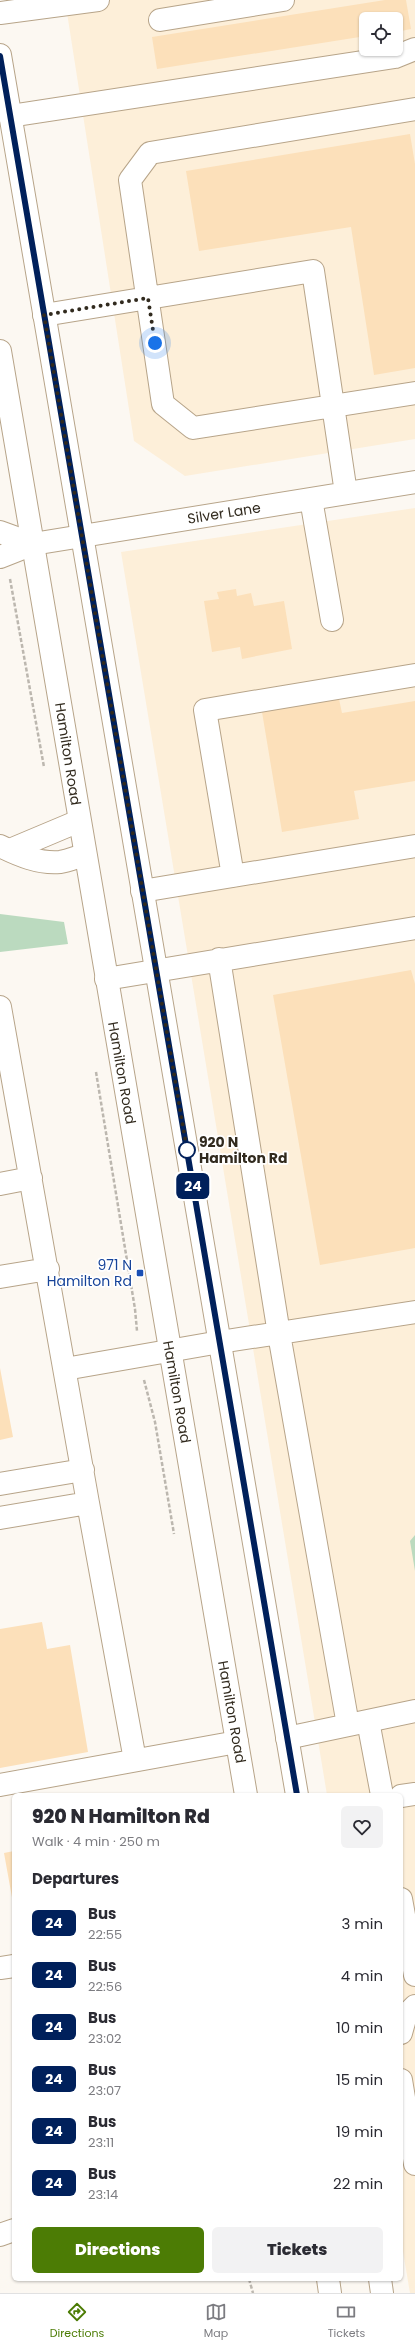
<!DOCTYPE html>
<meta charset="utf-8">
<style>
body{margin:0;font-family:Poppins,sans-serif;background:#f2f2f3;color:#2b2b33;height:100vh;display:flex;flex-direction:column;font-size:15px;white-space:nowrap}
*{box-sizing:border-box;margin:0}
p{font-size:13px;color:#7c7c81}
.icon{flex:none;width:22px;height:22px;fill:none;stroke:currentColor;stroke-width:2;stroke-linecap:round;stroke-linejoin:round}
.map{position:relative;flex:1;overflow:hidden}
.details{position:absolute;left:12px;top:1793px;width:391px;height:488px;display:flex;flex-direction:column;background:#fff;border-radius:6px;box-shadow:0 1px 3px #0004}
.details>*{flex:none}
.badge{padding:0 8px;border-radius:6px;font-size:14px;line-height:26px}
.fabs{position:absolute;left:359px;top:12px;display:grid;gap:8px}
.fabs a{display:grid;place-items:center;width:44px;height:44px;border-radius:6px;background:#fff;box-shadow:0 1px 3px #0004;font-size:20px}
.you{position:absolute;width:20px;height:20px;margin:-10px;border:3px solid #fff;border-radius:50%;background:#1a73e8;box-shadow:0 0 0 6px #1a73e833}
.map>.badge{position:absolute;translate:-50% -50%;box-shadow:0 0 0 2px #fff}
h2{padding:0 20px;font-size:15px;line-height:36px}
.round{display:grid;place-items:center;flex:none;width:42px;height:42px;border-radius:6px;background:#f2f2f3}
.headline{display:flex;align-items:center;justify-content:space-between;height:68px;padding:0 20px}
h1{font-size:19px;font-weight:800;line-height:30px}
.primary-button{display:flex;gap:8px;margin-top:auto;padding:8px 20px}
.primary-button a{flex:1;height:46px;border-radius:6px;background:#4c7c05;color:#fff;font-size:16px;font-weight:800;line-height:46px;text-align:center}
.primary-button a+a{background:#f2f2f3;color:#2b2b33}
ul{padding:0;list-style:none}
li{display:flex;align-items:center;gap:12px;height:52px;padding:0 20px}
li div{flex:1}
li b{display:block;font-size:15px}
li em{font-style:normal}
li .badge{min-width:44px;font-weight:700;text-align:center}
.dock{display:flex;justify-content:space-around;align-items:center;height:56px;border-top:1px solid #e1e1e2;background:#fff;font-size:11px;color:#7c7c81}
.dock a{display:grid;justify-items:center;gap:2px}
.dock .active{color:#4c7c05}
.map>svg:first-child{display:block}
.built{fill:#fdefd9;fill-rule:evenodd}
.green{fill:#bbdabf}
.building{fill:#fce0ba}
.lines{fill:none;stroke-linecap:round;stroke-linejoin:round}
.minor-casing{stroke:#b7a489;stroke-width:24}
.major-casing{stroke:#b7a489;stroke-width:24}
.path{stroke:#bcb7af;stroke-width:2.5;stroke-dasharray:4 2;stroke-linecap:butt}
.minor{stroke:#fff;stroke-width:22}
.major{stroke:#fff;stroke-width:22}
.line-casing{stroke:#fff;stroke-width:9}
.line{stroke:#00205b;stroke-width:6}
.walk{stroke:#312a1e;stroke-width:4;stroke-dasharray:0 7.2}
.stop-dot{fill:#fff;stroke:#00205b;stroke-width:2}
.transit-dot{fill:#1a4fb4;stroke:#fff;stroke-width:1.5}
.labels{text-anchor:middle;stroke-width:3.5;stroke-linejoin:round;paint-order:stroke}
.street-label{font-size:14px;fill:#312a1e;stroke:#fff}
.stop-label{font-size:14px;font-weight:bold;fill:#312a1e;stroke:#fff;text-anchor:start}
.transit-label{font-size:14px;fill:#164399;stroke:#fff;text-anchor:end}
</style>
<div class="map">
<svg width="415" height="2293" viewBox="0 0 415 2293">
<rect width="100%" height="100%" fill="#fcf8f2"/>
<!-- built -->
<path class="built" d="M 65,0 L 415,0 L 415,439 L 185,476 L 134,441 ZM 366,19 L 396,19 L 396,49 L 366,49 Z
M 415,508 L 415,2293 L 410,2293 L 401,2240 L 401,1795 L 327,1795 L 121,552 Z"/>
<!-- green -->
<path class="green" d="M 0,914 L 64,922 L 68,944 L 0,952 Z
M 415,1535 L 415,1571 L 410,1541 Z"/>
<!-- building -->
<path class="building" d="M 385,0 L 406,0 L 411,29 L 396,32 L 396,19 L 366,19 L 366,36 L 157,69 L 152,37 Z
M 410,134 L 415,164 L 415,368 L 374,375 L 351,227 L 199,251 L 186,171 Z
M 236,589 L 237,596 L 251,593 L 254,606 L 284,601 L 292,649 L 242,659 L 240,647 L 212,652 L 204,601 L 219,599 L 217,592 Z
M 339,699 L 342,713 L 415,701 L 415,781 L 354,791 L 359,819 L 282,832 L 262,712 Z
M 411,970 L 415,984 L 415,1248 L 320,1265 L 273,995 Z
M 0,1368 L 13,1437 L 0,1440 Z
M 42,1622 L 47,1649 L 70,1645 L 88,1752 L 0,1768 L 0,1629 Z
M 14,1851 L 14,1903 L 13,1903 L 4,1853 Z"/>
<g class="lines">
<!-- minor casing -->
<g class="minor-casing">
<path id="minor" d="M 0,13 L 98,0
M 160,20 L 283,0
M 415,109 L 150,153 L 130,180 L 163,404 L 193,428 L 415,393
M 10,116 L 395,57 L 415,49
M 44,315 L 313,271 L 346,493
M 311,499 L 332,620
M 0,532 L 33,544
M 0,557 L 33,544 L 415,482
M 0,846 C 18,855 39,864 60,862 C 68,861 77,857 84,855
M 10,850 L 79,821
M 233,876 L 205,710 L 415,675
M 142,891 L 415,846
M 219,959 L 279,1334 L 348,1725
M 106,979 L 415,928
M 0,1007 L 88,1503
M 0,1184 L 31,1178
M 0,1277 L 48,1269
M 65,1369 L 220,1342 L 415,1312
M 0,1484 L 83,1470
M 0,1518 L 88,1503 L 135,1760
M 368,1721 L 382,1795
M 287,1738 L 415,1711
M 0,1785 L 237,1742
M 401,1796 L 415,1794
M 401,1899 L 415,1975
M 0,1968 L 14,1966
M 401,2033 L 406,2015 L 415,2006
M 401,2080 L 415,2164
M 0,2235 L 14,2230"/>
</g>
<!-- major casing -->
<g class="major-casing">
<path id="major" d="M 0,55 L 297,1795
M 0,351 L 246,1795
M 328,2279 L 330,2293
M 380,2279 L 382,2293"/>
</g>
<!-- path -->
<path class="path" d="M 10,579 L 44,767
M 96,1072 L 135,1309 L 137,1331
M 144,1380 L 155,1422 L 174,1534
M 249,2279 L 253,2293"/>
<!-- minor -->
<use href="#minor" class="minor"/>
<!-- major -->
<use href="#major" class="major"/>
</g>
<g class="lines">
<!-- line casing -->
<g class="line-casing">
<path id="line" d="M 0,56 L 297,1795"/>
</g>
<!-- line -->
<use href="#line" class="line"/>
<!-- walk -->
<path class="walk" d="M 155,343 L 148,298 L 44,315 L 187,1150"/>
</g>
<!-- markers -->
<circle class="stop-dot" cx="187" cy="1150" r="8"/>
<rect class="transit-dot" x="136" y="1269" width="8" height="8" rx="2"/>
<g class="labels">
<!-- street labels -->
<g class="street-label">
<text transform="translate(224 513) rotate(-9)" y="5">Silver Lane</text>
<text transform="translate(68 754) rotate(81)" y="5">Hamilton Road</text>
<text transform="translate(122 1073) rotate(80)" y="5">Hamilton Road</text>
<text transform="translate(177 1392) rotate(80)" y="5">Hamilton Road</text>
<text transform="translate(232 1712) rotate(80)" y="5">Hamilton Road</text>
</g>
<!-- stop labels -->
<g class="stop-label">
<text x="199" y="1147">920 N<tspan x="199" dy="16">Hamilton Rd</tspan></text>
</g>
<!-- transit labels -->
<g class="transit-label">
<text x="132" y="1270">971 N<tspan x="132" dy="16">Hamilton Rd</tspan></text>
</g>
</g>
</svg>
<div class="fabs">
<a><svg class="icon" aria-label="locate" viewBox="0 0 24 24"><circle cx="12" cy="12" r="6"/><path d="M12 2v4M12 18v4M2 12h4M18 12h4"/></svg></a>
</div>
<div class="you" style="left:155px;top:343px"></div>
<b class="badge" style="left:193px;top:1186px;background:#00205b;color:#fff">24</b>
<section class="details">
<div class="headline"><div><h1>920 N Hamilton Rd</h1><p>Walk · 4 min · 250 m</p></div><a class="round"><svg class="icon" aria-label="heart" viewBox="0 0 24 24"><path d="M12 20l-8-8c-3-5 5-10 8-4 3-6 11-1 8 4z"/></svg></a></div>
<h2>Departures</h2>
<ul>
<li><span class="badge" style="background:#00205b;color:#fff">24</span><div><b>Bus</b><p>22:55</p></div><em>3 min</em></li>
<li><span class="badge" style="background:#00205b;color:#fff">24</span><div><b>Bus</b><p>22:56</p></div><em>4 min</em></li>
<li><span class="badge" style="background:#00205b;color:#fff">24</span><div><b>Bus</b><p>23:02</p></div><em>10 min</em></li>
<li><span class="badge" style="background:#00205b;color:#fff">24</span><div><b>Bus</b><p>23:07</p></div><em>15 min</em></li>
<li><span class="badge" style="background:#00205b;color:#fff">24</span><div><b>Bus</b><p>23:11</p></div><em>19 min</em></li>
<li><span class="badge" style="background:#00205b;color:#fff">24</span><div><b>Bus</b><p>23:14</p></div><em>22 min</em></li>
</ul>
<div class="primary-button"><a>Directions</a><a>Tickets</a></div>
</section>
</div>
<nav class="dock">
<a class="active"><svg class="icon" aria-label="directions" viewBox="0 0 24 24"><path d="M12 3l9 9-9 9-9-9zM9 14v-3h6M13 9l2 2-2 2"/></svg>Directions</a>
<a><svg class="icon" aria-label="map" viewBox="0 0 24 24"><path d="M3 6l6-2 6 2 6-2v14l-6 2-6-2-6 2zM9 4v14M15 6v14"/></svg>Map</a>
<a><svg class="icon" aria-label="tickets" viewBox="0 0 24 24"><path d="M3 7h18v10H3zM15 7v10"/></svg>Tickets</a>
</nav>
